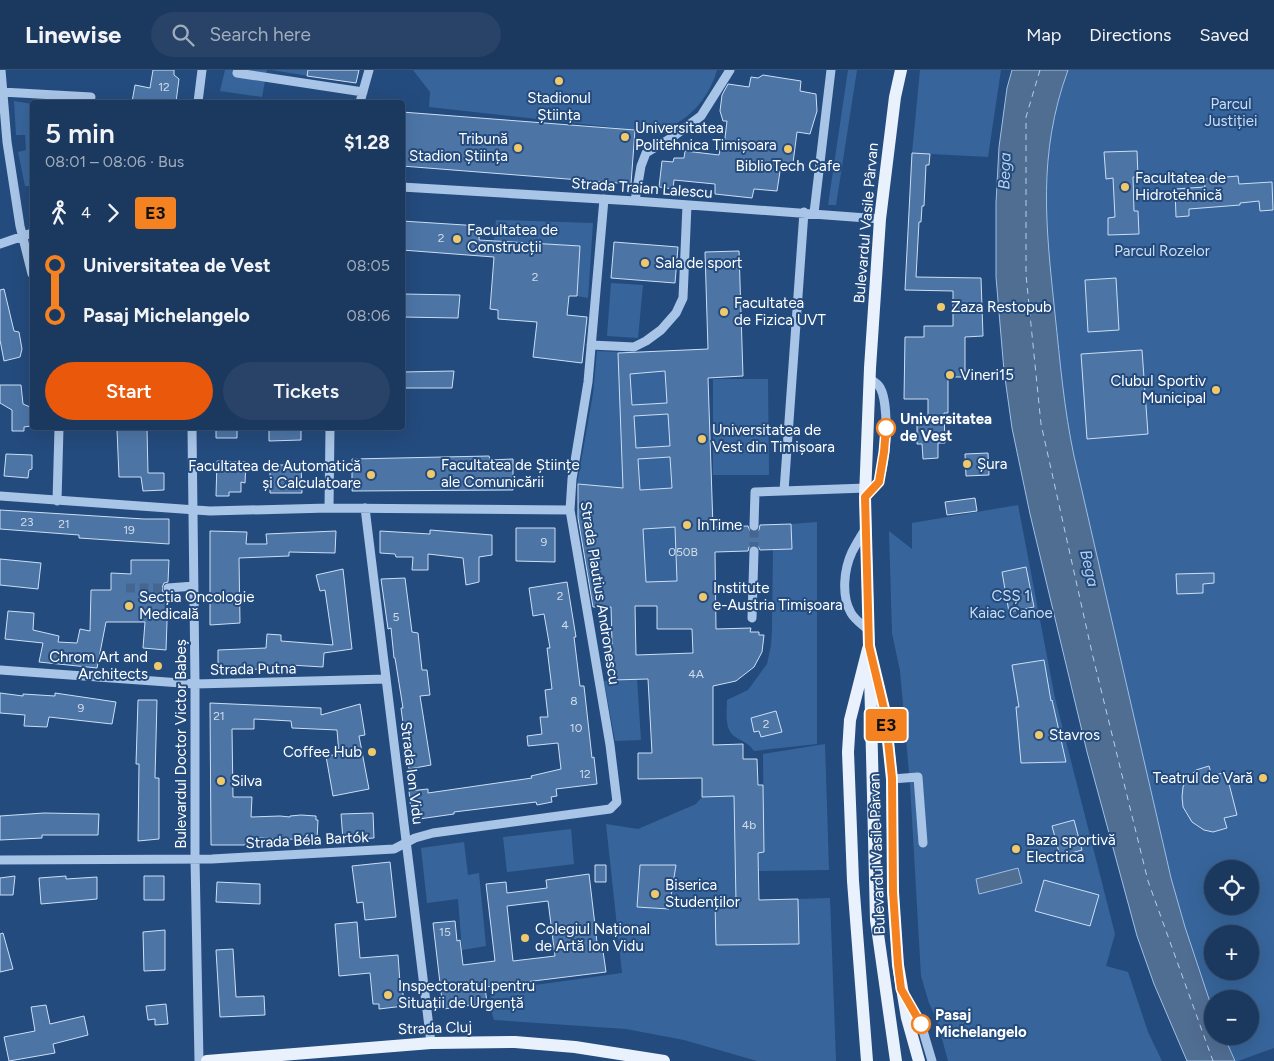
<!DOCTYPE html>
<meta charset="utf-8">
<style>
body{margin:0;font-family:Figtree,sans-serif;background:#284367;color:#f1f3f6;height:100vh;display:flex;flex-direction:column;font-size:19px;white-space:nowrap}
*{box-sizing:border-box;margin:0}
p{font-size:16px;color:#a0acbc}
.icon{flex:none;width:28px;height:28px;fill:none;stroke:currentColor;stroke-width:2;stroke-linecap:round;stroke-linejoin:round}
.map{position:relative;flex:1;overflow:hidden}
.drawer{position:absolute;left:30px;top:30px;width:375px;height:330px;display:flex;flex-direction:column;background:#1b385e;border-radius:5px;box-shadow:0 5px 20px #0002,0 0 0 1px #395273}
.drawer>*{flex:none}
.badge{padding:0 10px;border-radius:4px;font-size:18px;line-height:32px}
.buttons{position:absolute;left:1204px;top:790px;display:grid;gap:10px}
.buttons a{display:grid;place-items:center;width:55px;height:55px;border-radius:50%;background:#1b385e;box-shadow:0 5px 20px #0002,0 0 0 1px #395273;font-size:25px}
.map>.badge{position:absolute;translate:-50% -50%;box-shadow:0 0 0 2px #fff}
.legs{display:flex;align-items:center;gap:8px;height:55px;padding:0 15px;font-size:16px}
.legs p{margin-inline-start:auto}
.head{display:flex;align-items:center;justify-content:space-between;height:85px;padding:0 15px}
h1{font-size:28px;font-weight:600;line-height:38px}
.primary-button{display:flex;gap:10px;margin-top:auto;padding:10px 15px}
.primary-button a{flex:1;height:58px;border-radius:30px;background:#ea580c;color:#fff;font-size:20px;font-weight:600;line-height:58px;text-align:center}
.primary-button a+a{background:#284367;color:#f1f3f6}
ul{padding:0 15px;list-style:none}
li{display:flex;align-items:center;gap:18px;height:50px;font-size:19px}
li i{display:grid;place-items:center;width:8px;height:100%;margin:0 6px;background:currentColor}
li i::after{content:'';width:12px;height:12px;margin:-6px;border:4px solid;border-radius:50%;background:#1b385e}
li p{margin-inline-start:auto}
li:first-child i{background:linear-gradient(#0000 50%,currentColor 0)}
li:last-child i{background:linear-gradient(currentColor 50%,#0000 0)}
header{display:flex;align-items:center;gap:30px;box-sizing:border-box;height:70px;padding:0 25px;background:#1b385e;border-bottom:1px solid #395273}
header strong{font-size:24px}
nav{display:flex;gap:28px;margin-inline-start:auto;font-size:18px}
.search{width:350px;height:45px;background:#284367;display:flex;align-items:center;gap:12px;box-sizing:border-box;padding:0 18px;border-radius:28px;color:#a0acbc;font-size:19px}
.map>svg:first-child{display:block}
.green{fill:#37659b;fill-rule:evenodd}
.water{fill:#506d92;stroke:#9dbfe7}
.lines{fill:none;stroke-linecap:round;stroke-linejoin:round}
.ferry{stroke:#b4ceed;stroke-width:1;stroke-dasharray:6 5;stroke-linecap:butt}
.building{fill:#4c75a6;stroke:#ccdef5;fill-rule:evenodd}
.minor-tunnel{stroke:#456690;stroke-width:9;stroke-dasharray:9 4.5;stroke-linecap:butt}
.minor{stroke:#a8c4e6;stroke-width:9}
.major{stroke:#e9f1fd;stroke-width:12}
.line-1-casing{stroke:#fff;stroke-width:11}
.line-1{stroke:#f58220;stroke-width:8}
.poi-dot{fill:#f0c96c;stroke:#244b7d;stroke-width:2}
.stop-1-dot{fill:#fff;stroke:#f58220;stroke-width:2.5}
.labels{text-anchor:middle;stroke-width:4;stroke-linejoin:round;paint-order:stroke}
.number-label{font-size:12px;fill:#d2dce9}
.poi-label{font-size:15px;fill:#fff;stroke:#244b7d;text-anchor:start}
.park-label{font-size:15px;fill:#ccdef5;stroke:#244b7d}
.street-label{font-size:15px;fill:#fff;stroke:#244b7d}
.stop-label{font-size:15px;font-weight:bold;fill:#fff;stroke:#244b7d;text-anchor:start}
.water-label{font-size:16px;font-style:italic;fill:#b4ceed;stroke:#244b7d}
</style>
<header>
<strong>Linewise</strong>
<div class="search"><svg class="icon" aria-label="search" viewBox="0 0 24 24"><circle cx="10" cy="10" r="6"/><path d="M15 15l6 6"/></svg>Search here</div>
<nav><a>Map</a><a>Directions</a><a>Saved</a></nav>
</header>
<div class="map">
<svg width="1274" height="991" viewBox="0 0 1274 991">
<rect width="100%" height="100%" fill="#244b7d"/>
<!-- green -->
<path class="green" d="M 225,0 L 267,0 L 262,27 L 220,21 Z
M 271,0 L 324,0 L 322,8 Z
M 413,0 L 717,0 C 709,29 686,55 655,62 L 429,37 L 430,22 Z
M 848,0 L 857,0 L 836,135 L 828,135 Z
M 920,0 L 1001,0 L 988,87 L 912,83 Z
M 1068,0 L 1274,0 L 1274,978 L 1238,991 L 1235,991 L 1224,966 L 1250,966 L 1250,929 L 1212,929 L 1212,938 L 1185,857 L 1171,808 L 1074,386 C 1064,340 1060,294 1055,247 C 1050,193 1041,139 1047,85 C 1051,55 1058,28 1068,0 ZM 1212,799 L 1250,799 L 1250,836 L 1212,836 ZM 1212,864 L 1250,864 L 1250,901 L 1212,901 Z
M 14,31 L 32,34 L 32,116 L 25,116 L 18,82 L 26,80 L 25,65 L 16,65 Z
M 496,150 L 593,153 L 588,228 L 577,226 L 580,177 L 494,171 Z
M 611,213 L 643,215 L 638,268 L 607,266 Z
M 597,281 L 618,282 L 623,418 L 577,414 L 593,324 Z
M 665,301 L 667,333 L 632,335 L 630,304 Z
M 713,309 L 768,309 L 769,405 L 713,405 Z
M 668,344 L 670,376 L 636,378 L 634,346 Z
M 670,387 L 672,418 L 640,420 L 638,389 Z
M 1018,435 L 1055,628 L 1115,864 L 1106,896 L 1128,902 L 1148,962 L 1162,991 L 948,991 L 937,950 L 929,933 L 921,906 L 910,714 L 900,601 L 892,563 L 889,461 L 912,479 L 912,453 Z
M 817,452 L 817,674 L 754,681 C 747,671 742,672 734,666 C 724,658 727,642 727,630 L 748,620 L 767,594 L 771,575 L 772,559 L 773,480 L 792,479 L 791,454 Z
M 675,457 L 677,511 L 646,512 L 643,459 Z
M 637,609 L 641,670 L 615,671 L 604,611 Z
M 825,674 L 829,800 L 758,801 L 758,783 L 764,782 L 763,684 Z
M 723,712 L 734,712 L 736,832 L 715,832 L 716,875 L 798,874 L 798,829 L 830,828 L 836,991 L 757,991 L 684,970 L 626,959 L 494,950 L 490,936 L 491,921 L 622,903 L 606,754 L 638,759 L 696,734 L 702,727 L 723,726 Z
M 571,759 L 574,794 L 507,802 L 503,767 Z
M 464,772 L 468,805 L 479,803 L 486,876 L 462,880 L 458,829 L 427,833 L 421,778 Z"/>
<!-- water -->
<path class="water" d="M 1012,0 L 1068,0 C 1037,85 1046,157 1055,244 C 1060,291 1064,339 1074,386 L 1171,808 L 1185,857 L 1212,938 L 1212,966 L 1224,966 L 1235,991 L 1187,991 L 1154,914 L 1137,866 L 1087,682 L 1030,444 L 1012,358 L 1004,301 L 996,207 L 996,133 L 999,77 L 1007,18 Z
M 1018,798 L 1022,813 L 979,824 L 976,809 Z"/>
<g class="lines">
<!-- ferry -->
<path class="ferry" d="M 1040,0 L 1026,47 L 1026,205 L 1041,354 L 1093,587 L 1148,811 L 1213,991"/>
</g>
<!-- building -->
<path class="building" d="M 153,0 L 174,0 L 174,5 L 179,9 L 176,32 L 132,32 L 135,15 L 150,18 Z
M 308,0 L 359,0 L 356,13 L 307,6 Z
M 763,5 L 801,11 L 800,21 L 816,24 L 817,41 L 810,64 L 797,62 L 793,93 L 789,96 L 781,95 L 777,121 L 754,119 L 752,128 L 715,124 L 715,114 L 674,110 L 673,119 L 659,117 L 662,91 L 673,92 L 674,88 L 684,88 L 685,81 L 719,85 L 721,75 L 724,76 L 727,51 L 723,51 L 720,41 L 722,25 L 728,14 L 749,17 L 751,7 L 758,8 Z
M 402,42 L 635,60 L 631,114 L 402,96 Z
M 1137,81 L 1138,107 L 1133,107 L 1134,141 L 1138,141 L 1139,164 L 1108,165 L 1108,148 L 1115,147 L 1113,108 L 1106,109 L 1104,82 Z
M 912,83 L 930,84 L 929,95 L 926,95 L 924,136 L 922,136 L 921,152 L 919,152 L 916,207 L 981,208 L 983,266 L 965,267 L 965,307 L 948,307 L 948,343 L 944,343 L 945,373 L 938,373 L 938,388 L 923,389 L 922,374 L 917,374 L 917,351 L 928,351 L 928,329 L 904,329 L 905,267 L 924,267 L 924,256 L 953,256 L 953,221 L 905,220 Z
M 1238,106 L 1239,114 L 1272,112 L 1273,140 L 1260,141 L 1259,131 L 1240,133 L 1240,135 L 1189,139 L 1189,146 L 1176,147 L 1175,119 L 1205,117 L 1204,109 Z
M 402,151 L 480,156 L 479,170 L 580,176 L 577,226 L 569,226 L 567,245 L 587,247 L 582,293 L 533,287 L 537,252 L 498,249 L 498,240 L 490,239 L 494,187 L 402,180 Z
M 614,172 L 678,177 L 675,213 L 611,208 Z
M 739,181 L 743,306 L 708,308 L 713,457 L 748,456 L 750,461 L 754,462 L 759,460 L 760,455 L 791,454 L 792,479 L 760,480 L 758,476 L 754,475 L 749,477 L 748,481 L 715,482 L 716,559 L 751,558 L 750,562 L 759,562 L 759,565 L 764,565 L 762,582 L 754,597 L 736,611 L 713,616 L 713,675 L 743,674 L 743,689 L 757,689 L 758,715 L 763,715 L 764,782 L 758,783 L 759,830 L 798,829 L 799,874 L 716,875 L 715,832 L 736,832 L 734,726 L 702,727 L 702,708 L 638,709 L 638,683 L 652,683 L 648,609 L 613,610 L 611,537 L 593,537 L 578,448 L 578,414 L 623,418 L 618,283 L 708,279 L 705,182 ZM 665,301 L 667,333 L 632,335 L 630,304 ZM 668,344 L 670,376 L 636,378 L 634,346 ZM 670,387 L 672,418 L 640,420 L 638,389 ZM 675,457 L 677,511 L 646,512 L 643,459 ZM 635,536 L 657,536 L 657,559 L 692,559 L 693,583 L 636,585 Z
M 1116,208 L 1119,260 L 1088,262 L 1085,210 Z
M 4,219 L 14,261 L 19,262 L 22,279 L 20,287 L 4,291 L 0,270 L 0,220 Z
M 402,224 L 460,225 L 458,248 L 402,247 Z
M 1142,280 L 1148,364 L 1087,369 L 1081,284 Z
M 454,301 L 452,318 L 402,318 L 402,302 Z
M 0,315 L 21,315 L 23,334 L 30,337 L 31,356 L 24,357 L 24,361 L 12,361 L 12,340 L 0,333 Z
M 216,358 L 237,358 L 237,368 L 216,368 Z
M 269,358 L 301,358 L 301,370 L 269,371 Z
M 147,359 L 148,403 L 164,403 L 164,420 L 143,421 L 141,407 L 119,407 L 117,360 Z
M 988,383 L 989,405 L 966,406 L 965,384 Z
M 6,384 L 32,385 L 32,399 L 29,400 L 28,408 L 4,406 Z
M 489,386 L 490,390 L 513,389 L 513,420 L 352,421 L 352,389 Z
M 217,391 L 246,392 L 245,413 L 241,412 L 241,422 L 229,422 L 229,426 L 216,426 Z
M 270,395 L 301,395 L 302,423 L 270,423 Z
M 975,428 L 977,441 L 947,445 L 945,432 Z
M 0,440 L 144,449 L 169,449 L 169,474 L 79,468 L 79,465 L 0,459 Z
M 516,458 L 555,458 L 555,492 L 516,491 Z
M 430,460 L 492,465 L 492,485 L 479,487 L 479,512 L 466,515 L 463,488 L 428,484 L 428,500 L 412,500 L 413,487 L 396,487 L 395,484 L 380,483 L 380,461 L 430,464 Z
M 210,461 L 247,462 L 246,474 L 267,474 L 266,464 L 336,461 L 335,483 L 289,482 L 289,486 L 239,488 L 240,553 L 210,555 Z
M 0,489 L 41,493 L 38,519 L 0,515 Z
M 131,490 L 169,490 L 168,512 L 164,513 L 162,518 L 163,522 L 168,524 L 166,580 L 143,578 L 145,552 L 106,552 L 97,598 L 39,592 L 43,573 L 5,569 L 8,541 L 34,543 L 33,560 L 59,566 L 58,572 L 77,573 L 80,559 L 90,561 L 91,520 L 111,520 L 111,503 L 131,504 Z
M 1026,497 L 1034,537 L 1009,542 L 1002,502 Z
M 343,499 L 352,579 L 324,583 L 323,597 L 290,595 L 290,597 L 261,596 L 261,599 L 218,601 L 218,580 L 266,578 L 267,564 L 281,565 L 281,571 L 333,575 L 325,520 L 320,521 L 316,505 Z
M 1214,503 L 1214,513 L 1203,514 L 1203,523 L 1177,524 L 1176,504 Z
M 405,508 L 412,562 L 418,563 L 422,600 L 427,600 L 430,625 L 420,626 L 431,695 L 409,699 L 401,638 L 403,638 L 395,588 L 394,588 L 391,558 L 388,559 L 381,509 Z
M 567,512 L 576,567 L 574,567 L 580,616 L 584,616 L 592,688 L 594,687 L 597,714 L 556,719 L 557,726 L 551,727 L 552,732 L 537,735 L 536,732 L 454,742 L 454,744 L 412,750 L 409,721 L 428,719 L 428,723 L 532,708 L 531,706 L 561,699 L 558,673 L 528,676 L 527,666 L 542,664 L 540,647 L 548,647 L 545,620 L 552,619 L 547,578 L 550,578 L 544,544 L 533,546 L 529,518 Z
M 1044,590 L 1051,631 L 1052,630 L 1066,692 L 1021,693 L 1016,637 L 1019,637 L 1012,595 Z
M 0,623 L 23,626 L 23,624 L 55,626 L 55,623 L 116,632 L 112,654 L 49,647 L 47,657 L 24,656 L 25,645 L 0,643 Z
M 138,630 L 157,630 L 155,708 L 159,708 L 159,769 L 138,771 L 139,694 L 136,694 Z
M 210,633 L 321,638 L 321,645 L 360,634 L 365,665 L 359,666 L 369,719 L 333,726 L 326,686 L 339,684 L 337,660 L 292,658 L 291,651 L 254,649 L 254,659 L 232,659 L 233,727 L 252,727 L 251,747 L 280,746 L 290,747 L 290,746 L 301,745 L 316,746 L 316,750 L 318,750 L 317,770 L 257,768 L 257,775 L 211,775 Z
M 776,641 L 782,662 L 761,667 L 759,661 L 754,662 L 751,648 Z
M 1209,696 L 1212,706 L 1226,702 L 1237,745 L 1224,748 L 1227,758 L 1213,762 L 1204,760 L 1192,752 L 1183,737 L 1182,727 L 1183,717 L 1187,709 L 1196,700 Z
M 44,743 L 99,744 L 98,765 L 42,765 L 42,768 L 0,770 L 0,746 Z
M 373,743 L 374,768 L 343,770 L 341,744 Z
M 1074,750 L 1082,780 L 1060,786 L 1052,756 Z
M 390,792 L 396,847 L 365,850 L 363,832 L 357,833 L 352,796 Z
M 595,795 L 606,795 L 606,812 L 595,812 Z
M 640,795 L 676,795 L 669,839 L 637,837 Z
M 589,804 L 598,881 L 603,881 L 606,902 L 485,917 L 487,933 L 443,939 L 433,853 L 455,851 L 457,871 L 460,870 L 463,895 L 495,891 L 486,814 L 506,812 L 507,823 L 547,818 L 546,810 ZM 548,831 L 555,886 L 513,891 L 507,836 Z
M 15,806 L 13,825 L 0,825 L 0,808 Z
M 66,806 L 66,809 L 97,807 L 97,829 L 41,834 L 39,808 Z
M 144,806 L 164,806 L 164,830 L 144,830 Z
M 1044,810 L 1099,825 L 1090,856 L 1035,841 Z
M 217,812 L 260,814 L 260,834 L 216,832 Z
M 357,852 L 360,888 L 398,885 L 400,913 L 402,913 L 404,936 L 379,939 L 379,934 L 373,934 L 370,903 L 339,906 L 335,854 Z
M 165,860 L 165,900 L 144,901 L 143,862 Z
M 3,863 L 13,899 L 0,902 L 0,864 Z
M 233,879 L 236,927 L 264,926 L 265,945 L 220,947 L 216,880 Z
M 166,934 L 168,954 L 155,955 L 155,949 L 148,950 L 146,936 Z
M 46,935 L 50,954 L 84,946 L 88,965 L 53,974 L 55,983 L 9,991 L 4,967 L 35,961 L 31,937 Z"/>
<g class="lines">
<!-- minor-tunnel -->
<path class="minor-tunnel" d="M 754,481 L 754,456
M 126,518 L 168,518"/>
<!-- minor -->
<path class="minor" d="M 1,0 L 7,72 L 20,156 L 32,204
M 238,0 L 237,3 L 363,22
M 2,22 L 91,27
M 198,32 L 202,0
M 360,32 L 369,0
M 402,117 L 635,131 L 880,149
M 635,131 L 641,96 L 646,83 L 671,68 L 701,46 L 730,0
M 814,143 L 831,0
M 0,174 L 32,163
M 591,275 L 634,277 L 646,271 L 661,260 L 676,243 L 683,228 L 687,135
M 192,358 L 195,614 L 195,789 L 199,991
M 784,421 L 804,142
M 0,426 L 210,441 L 329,438 L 570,440
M 865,427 C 869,422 875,417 878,412 C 887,397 890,330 879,316 C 877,313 873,311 870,309
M 57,431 L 59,358
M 329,438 L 330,358
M 365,438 L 431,973
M 754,456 L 755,422 L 866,418
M 866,458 C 861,466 856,474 852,482 C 844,499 841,526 851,543 C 855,550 863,555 868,560
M 168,518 L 194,516
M 752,548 L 754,481
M 0,600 L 195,614 L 386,609
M 892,709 L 918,707 L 923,773
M 0,790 L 212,789 L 394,779 L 415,768 L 433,763 L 610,739 L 617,732 L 610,675 L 570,440 L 572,409 L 588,312 L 604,129
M 906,927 L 921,954 L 932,991"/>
<!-- major -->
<path class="major" d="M 901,0 L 895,27 L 880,149 L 870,298 L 865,427 L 869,576 L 885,643 L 892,709 L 893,822 L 898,895 L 907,948 L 919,991
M 870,603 L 876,850 L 896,991
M 207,991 L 431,973 L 515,972 L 575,977 L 664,991
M 867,991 L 853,811 L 848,682 L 850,650 L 868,579"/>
</g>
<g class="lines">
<!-- line-1 casing -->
<g class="line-1-casing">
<path id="line-1" d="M 886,358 L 884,382 L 879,412 L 865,427 L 869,576 L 885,643 L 892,708 L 893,822 L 898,895 L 901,919 L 921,954"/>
</g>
<!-- line-1 -->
<use href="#line-1" class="line-1"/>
</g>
<!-- markers -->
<g class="poi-dot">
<circle cx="559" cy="11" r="5"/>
<circle cx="625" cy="67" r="5"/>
<circle cx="518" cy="78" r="5"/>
<circle cx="788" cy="79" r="5"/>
<circle cx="1125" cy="117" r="5"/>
<circle cx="457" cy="169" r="5"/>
<circle cx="645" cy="193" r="5"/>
<circle cx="941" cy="237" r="5"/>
<circle cx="724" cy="242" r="5"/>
<circle cx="950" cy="305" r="5"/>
<circle cx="1216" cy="320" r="5"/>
<circle cx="702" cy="369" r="5"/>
<circle cx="967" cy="394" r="5"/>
<circle cx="431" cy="404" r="5"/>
<circle cx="371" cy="405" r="5"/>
<circle cx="687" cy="455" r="5"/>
<circle cx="703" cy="527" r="5"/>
<circle cx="129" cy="536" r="5"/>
<circle cx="158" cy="596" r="5"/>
<circle cx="1039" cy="665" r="5"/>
<circle cx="372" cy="682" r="5"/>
<circle cx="1263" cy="708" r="5"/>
<circle cx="221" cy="711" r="5"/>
<circle cx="1016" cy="779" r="5"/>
<circle cx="655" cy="824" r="5"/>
<circle cx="525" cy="868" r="5"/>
<circle cx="388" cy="925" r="5"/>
</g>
<g class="stop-1-dot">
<circle cx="886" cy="358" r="9"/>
<circle cx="921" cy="954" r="9"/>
</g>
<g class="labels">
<!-- number labels -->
<g class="number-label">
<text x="164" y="21">12</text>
<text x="441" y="172">2</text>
<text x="535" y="211">2</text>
<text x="27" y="456">23</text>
<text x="64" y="458">21</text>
<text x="129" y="464">19</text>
<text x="544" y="476">9</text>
<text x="683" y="486">050B</text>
<text x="560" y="530">2</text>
<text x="396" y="551">5</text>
<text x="565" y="559">4</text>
<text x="696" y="608">4A</text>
<text x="574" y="635">8</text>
<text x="81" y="642">9</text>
<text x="219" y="650">21</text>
<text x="766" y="658">2</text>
<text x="576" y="662">10</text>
<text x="585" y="708">12</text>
<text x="749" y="759">4b</text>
<text x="445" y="866">15</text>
</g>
<!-- poi labels -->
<g class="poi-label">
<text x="559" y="33" text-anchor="middle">Stadionul<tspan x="559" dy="17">Știința</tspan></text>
<text x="635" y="63">Universitatea<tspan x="635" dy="17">Politehnica Timișoara</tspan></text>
<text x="508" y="74" text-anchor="end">Tribună<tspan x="508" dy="17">Stadion Știința</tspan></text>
<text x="788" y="101" text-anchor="middle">BiblioTech Cafe</text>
<text x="1135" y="113">Facultatea de<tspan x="1135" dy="17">Hidrotehnică</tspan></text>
<text x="467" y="165">Facultatea de<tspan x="467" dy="17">Construcții</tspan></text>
<text x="655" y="198">Sala de sport</text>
<text x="734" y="238">Facultatea<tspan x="734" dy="17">de Fizica UVT</tspan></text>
<text x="951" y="242">Zaza Restopub</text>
<text x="960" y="310">Vineri15</text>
<text x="1206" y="316" text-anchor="end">Clubul Sportiv<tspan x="1206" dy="17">Municipal</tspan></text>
<text x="712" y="365">Universitatea de<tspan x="712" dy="17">Vest din Timișoara</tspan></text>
<text x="977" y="399">Șura</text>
<text x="441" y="400">Facultatea de Științe<tspan x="441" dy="17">ale Comunicării</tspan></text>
<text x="361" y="401" text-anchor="end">Facultatea de Automatică<tspan x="361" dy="17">și Calculatoare</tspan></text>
<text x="697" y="460">InTime</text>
<text x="713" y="523">Institute<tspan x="713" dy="17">e-Austria Timișoara</tspan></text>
<text x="139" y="532">Secția Oncologie<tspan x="139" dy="17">Medicală</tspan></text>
<text x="148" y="592" text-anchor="end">Chrom Art and<tspan x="148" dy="17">Architects</tspan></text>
<text x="1049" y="670">Stavros</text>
<text x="362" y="687" text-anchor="end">Coffee Hub</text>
<text x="1253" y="713" text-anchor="end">Teatrul de Vară</text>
<text x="231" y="716">Silva</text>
<text x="1026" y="775">Baza sportivă<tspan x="1026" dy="17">Electrica</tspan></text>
<text x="665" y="820">Biserica<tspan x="665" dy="17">Studenților</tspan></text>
<text x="535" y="864">Colegiul Național<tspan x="535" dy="17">de Artă Ion Vidu</tspan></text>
<text x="398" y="921">Inspectoratul pentru<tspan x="398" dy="17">Situații de Urgență</tspan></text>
</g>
<!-- park labels -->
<g class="park-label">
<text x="1231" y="39">Parcul<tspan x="1231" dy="17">Justiției</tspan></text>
<text x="1162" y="186">Parcul Rozelor</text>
<text x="1011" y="531">CSȘ 1<tspan x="1011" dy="17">Kaiac Canoe</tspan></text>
</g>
<!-- street labels -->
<g class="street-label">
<text transform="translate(642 118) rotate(4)" y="5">Strada Traian Lalescu</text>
<text transform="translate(866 153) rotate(-85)" y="5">Bulevardul Vasile Pârvan</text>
<text transform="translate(600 523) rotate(81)" y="5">Strada Plautius Andronescu</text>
<text transform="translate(253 599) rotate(-1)" y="5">Strada Putna</text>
<text transform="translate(181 674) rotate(-90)" y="5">Bulevardul Doctor Victor Babeș</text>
<text transform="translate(412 703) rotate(83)" y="5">Strada Ion Vidu</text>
<text transform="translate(307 770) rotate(-3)" y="5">Strada Béla Bartók</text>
<text transform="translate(877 784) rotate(-92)" y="5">Bulevardul Vasile Pârvan</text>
<text transform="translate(435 958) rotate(-2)" y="5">Strada Cluj</text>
</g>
<!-- stop labels -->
<g class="stop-label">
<text x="900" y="354">Universitatea<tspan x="900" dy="17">de Vest</tspan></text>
<text x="935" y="950">Pasaj<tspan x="935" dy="17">Michelangelo</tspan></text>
</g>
<!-- water labels -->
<g class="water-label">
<text transform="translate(1004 101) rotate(-88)" y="6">Bega</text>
<text transform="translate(1090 498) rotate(77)" y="6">Bega</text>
</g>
</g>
</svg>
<div class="buttons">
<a><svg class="icon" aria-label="locate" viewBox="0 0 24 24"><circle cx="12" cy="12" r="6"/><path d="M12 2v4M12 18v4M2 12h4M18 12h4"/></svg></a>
<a>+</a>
<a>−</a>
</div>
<b class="badge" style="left:886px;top:655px;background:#f58220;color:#111">E3</b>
<section class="drawer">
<div class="head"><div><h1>5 min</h1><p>08:01 – 08:06 · Bus</p></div><b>$1.28</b></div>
<div class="legs"><svg class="icon" aria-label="walk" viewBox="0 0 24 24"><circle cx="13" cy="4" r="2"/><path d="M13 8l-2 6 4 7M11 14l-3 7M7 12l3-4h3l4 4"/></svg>4<svg class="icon" aria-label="forward" viewBox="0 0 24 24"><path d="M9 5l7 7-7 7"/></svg><b class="badge" style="background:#f58220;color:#111">E3</b></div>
<ul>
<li><i style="color:#f58220"></i><b>Universitatea de Vest</b><p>08:05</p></li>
<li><i style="color:#f58220"></i><b>Pasaj Michelangelo</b><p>08:06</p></li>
</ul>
<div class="primary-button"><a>Start</a><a>Tickets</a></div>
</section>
</div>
